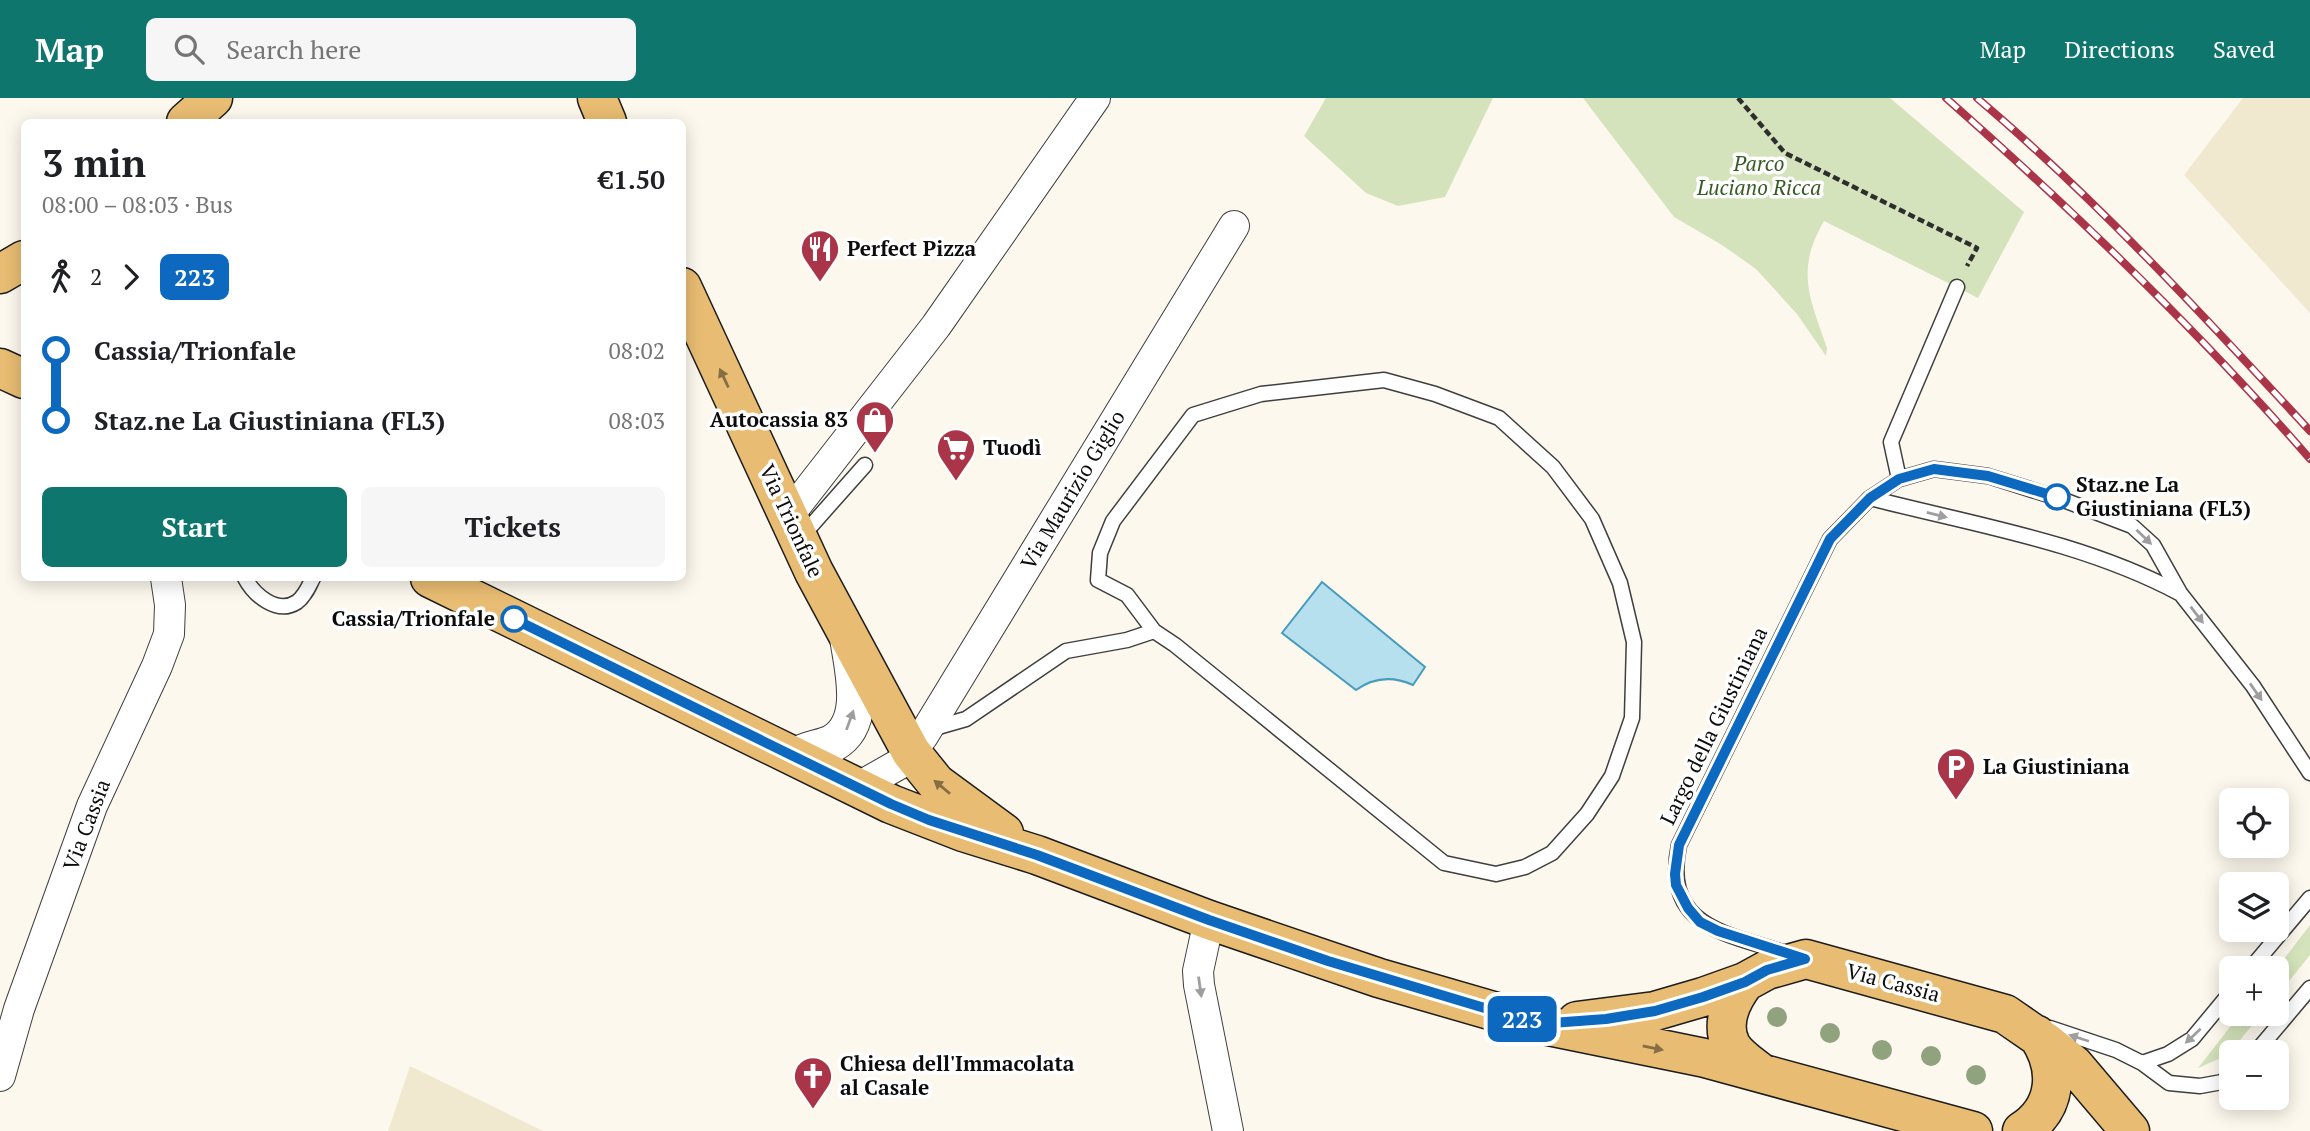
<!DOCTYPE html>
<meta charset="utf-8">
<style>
body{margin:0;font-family:"PT Serif",serif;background:#f6f6f6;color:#202124;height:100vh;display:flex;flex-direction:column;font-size:26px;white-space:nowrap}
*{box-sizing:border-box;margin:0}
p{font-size:23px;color:#757577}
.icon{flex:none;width:38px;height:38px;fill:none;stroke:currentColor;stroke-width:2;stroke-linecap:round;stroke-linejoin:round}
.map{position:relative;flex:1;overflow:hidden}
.sheet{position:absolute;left:21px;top:21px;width:665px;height:462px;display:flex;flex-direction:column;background:#fff;border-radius:10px;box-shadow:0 4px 18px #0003}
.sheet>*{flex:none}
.badge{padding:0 14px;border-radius:10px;font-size:24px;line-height:46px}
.buttons{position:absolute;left:2219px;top:690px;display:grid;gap:14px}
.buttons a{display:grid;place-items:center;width:70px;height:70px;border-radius:10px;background:#fff;box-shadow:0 4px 18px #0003;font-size:35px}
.map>.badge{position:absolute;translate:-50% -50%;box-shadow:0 0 0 4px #fff}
.legs{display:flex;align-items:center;gap:10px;height:77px;padding:0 21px;font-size:23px}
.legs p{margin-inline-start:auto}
.summary{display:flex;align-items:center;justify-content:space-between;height:119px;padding:0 21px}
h1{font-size:38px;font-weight:700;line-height:52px}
.action{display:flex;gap:14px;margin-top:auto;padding:14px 21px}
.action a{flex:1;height:80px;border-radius:10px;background:#0f766e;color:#fff;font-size:28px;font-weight:700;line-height:80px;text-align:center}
.action a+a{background:#f6f6f6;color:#202124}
ul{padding:0 21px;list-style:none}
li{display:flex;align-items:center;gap:24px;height:70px;font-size:26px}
li i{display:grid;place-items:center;width:10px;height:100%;margin:0 9px;background:currentColor}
li i::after{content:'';width:18px;height:18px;margin:-9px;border:5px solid;border-radius:50%;background:#fff}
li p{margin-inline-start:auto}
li:first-child i{background:linear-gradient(#0000 50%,currentColor 0)}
li:last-child i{background:linear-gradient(currentColor 50%,#0000 0)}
header{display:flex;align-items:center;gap:42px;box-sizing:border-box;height:98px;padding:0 35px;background:#0f766e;color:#fff}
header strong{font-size:33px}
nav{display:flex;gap:38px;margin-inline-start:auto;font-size:24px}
.search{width:490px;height:63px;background:#f6f6f6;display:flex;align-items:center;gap:18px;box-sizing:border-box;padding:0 24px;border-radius:10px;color:#757577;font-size:26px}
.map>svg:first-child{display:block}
.farmland{fill:#f0e9d0}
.green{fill:#d4e3bb}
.water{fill:#b7e0ee;stroke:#479cbc;stroke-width:2}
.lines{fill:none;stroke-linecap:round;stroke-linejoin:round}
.service-casing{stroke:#3f3f3f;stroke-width:17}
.minor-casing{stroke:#3f3f3f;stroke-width:32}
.tertiary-casing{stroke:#3f3f3f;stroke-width:39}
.primary-casing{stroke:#1d1d1d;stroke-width:41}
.path{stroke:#2e2e2e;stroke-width:4.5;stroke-dasharray:7 3.5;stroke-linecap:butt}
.service{stroke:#fff;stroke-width:14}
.minor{stroke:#fff;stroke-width:30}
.tertiary{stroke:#fff;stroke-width:37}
.primary{stroke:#e8bc72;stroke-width:38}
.rail-casing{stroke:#aa3549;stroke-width:8}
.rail{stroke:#fff;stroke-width:5;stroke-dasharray:16;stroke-linecap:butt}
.tree{fill:#90a27e}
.oneway{fill:#856d44}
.oneway2{fill:#9e9e9e}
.line-1-casing{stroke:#fff;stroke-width:16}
.line-1{stroke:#0c69bf;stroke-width:10}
.stop-1-dot{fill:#fff;stroke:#0c69bf;stroke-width:3.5}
.labels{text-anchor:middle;stroke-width:7;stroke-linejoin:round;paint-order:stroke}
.park-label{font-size:21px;font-style:italic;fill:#375b24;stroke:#fff}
.poi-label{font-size:21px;font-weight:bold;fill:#0c0c0c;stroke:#fff;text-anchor:start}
.stop-label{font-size:21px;font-weight:bold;fill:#0c0c0c;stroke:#fff;text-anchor:start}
.street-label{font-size:21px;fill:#0c0c0c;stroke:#fff}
</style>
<header>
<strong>Map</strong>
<div class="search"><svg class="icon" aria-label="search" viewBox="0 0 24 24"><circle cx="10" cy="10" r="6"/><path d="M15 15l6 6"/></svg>Search here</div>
<nav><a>Map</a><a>Directions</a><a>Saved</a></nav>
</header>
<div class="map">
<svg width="2310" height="1033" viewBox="0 0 2310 1033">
<rect width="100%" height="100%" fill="#fdf8ed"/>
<!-- farmland -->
<path class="farmland" d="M 2243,0 L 2310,0 L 2310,215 L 2184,77 Z
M 410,968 L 543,1033 L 388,1033 Z"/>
<!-- green -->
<path class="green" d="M 1326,0 L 1493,0 L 1445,99 L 1398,108 L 1366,95 L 1304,38 Z
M 1583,0 L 1890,0 L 2024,114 L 1978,200 L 1824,123 C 1795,173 1810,200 1827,250 L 1826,258 L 1797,216 L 1756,171 L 1722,147 L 1674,119 Z
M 2310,827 L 2310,857 L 2277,898 L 2277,870 Z
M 2241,915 L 2262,915 L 2228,957 L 2198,970 Z"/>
<!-- water -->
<path class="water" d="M 1322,484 L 1425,569 L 1413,587 C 1393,578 1374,579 1356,592 L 1282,535 Z"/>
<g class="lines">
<!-- service casing -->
<g class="service-casing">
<path id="service" d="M 1899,381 L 1891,344 L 1957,189
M 1870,400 C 1975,427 2083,444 2179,495
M 802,438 L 865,367
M 245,480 C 254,497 277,517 297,504 C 305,498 309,488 313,480
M 931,631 L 966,621 L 1066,553 L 1127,542 L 1154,533 L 1175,547 L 1444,765 L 1496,776 L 1525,769 L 1552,755 L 1587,716 L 1612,678 L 1632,620 L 1634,544 L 1620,485 L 1592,421 L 1553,369 L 1499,320 L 1435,296 L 1384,282 L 1261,296 L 1193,317 L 1113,423 L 1100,455 L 1098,482 L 1127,497 L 1154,533
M 1788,856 C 1727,835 1662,830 1679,747 L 1830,441 L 1870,400 L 1899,381 L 1934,371 L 1988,378 L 2061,401 L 2132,428 L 2153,447 L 2180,495 L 2253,588 L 2310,675
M 2251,870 L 2310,800
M 2050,930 L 2116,952 L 2142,965 L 2169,985 L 2200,988 L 2222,984 L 2231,976
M 2256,954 L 2310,890
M 2142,965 L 2168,956 L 2192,941 L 2231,894"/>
</g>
<!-- minor casing -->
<g class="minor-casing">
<path id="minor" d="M 788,418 L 936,228 L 1095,0
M 857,690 L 901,665 L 923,638 L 1234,128
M 1209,822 L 1198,873 L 1199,887 L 1228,1033
M 0,978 L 19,911 L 92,708 L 157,568 L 169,536 L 170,507 L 166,480"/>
</g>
<!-- tertiary casing -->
<g class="tertiary-casing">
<path id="tertiary" d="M 797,658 C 808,651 821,651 833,645 C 867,626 854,574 849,543"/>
</g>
<!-- primary casing -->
<g class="primary-casing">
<path id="primary" d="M 597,0 L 607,24
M 186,24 L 213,0
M 0,176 L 24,162
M 682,189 L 814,474 L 911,654 L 936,685 L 1004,735
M 0,270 L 24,281
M 430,480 L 891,706 L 963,734 L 1037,757 L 1209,822 L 1379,880 L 1538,926 L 1705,960 L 1973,1033
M 1745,884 C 1732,901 1720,925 1731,947 C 1737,958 1750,966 1760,974
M 1577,923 L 1655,913 L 1703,899 L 1745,884 L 1767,872 L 1806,861 L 2005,916 L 2047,945 L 2074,967 L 2130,1033
M 2022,1033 C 2058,1010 2060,970 2037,937"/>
</g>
<!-- path -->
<path class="path" d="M 1738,0 L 1785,55 L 1977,150 L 1967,168"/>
<!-- service -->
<use href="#service" class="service"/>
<!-- minor -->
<use href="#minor" class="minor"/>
<!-- tertiary -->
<use href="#tertiary" class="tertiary"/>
<!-- primary -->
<use href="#primary" class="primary"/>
<!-- rail casing -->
<g class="rail-casing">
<path id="rail" d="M 1946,0 C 2074,113 2198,232 2310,361
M 1977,0 C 2095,100 2205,219 2310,333"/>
</g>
<!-- rail -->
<use href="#rail" class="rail"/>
</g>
<!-- trees -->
<g class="tree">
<circle cx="1777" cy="919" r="10"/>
<circle cx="1830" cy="935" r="10"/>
<circle cx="1882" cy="952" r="10"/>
<circle cx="1931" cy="958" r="10"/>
<circle cx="1976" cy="977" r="10"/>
</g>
<!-- one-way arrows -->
<defs><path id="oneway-solid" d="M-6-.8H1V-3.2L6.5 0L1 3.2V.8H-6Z" transform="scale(1.75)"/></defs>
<g class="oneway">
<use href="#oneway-solid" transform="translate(724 280) rotate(-115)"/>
<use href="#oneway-solid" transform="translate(942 689) rotate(-140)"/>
<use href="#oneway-solid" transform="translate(1653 950) rotate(12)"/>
</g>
<g class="oneway2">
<use href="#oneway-solid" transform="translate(1937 417) rotate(14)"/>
<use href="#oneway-solid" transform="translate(2144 439) rotate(44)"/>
<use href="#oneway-solid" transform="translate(2197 517) rotate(53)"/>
<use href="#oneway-solid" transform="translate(2256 594) rotate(55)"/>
<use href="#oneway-solid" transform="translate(850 622) rotate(-70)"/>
<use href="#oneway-solid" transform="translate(1200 889) rotate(82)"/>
<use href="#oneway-solid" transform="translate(2193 938) rotate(137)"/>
<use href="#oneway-solid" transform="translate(2079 940) rotate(-162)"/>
</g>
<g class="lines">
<!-- line-1 casing -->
<g class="line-1-casing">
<path id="line-1" d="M 514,521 L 891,706 L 929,722 L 1037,757 L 1209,822 L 1328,863 L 1538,926 L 1606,921 L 1655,913 L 1703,899 L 1745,884 L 1767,872 L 1805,861 L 1718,833 L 1700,824 L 1688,810 L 1676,787 L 1675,776 L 1679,747 L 1830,441 L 1870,400 L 1899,381 L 1934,371 L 1988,378 L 2057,399"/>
</g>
<!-- line-1 -->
<use href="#line-1" class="line-1"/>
</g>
<!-- icons -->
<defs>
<g id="restaurant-pin" transform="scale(2.0125)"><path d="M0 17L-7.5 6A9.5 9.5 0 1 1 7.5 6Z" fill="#aa3549" stroke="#fff"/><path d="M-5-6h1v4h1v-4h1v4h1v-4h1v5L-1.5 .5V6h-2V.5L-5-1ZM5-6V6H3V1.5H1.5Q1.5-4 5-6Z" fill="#fff"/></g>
<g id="shop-pin" transform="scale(2.0125)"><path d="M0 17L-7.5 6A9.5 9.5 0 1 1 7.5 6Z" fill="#aa3549" stroke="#fff"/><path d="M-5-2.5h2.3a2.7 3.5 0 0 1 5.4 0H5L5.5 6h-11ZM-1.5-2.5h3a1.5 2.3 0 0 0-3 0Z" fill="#fff"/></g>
<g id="supermarket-pin" transform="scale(2.0125)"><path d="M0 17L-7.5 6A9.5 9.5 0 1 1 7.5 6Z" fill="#aa3549" stroke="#fff"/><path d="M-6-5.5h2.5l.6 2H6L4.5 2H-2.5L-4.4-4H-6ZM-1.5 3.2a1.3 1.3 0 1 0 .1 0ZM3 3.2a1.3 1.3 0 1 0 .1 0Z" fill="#fff"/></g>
<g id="parking-pin" transform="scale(2.0125)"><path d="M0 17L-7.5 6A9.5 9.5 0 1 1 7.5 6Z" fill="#aa3549" stroke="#fff"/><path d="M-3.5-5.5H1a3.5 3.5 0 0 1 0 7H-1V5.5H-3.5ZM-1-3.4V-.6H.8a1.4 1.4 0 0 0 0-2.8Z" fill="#fff"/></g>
<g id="church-pin" transform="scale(2.0125)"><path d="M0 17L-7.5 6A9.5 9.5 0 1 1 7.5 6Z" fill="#aa3549" stroke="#fff"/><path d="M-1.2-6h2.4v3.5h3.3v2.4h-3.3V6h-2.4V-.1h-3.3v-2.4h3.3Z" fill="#fff"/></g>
</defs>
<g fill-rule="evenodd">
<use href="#restaurant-pin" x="820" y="151"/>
<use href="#shop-pin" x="875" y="322"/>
<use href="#supermarket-pin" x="956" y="350"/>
<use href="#parking-pin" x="1956" y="669"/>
<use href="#church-pin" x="813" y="978"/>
</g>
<!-- markers -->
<g class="stop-1-dot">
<circle cx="2057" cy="399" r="12"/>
<circle cx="514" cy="521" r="12"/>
</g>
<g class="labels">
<!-- park labels -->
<g class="park-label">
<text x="1759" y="73">Parco<tspan x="1759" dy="24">Luciano Ricca</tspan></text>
</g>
<!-- poi labels -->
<g class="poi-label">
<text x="847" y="158">Perfect Pizza</text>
<text x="848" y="329" text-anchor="end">Autocassia 83</text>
<text x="983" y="357">Tuodì</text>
<text x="1983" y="676">La Giustiniana</text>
<text x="840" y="973">Chiesa dell'Immacolata<tspan x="840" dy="24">al Casale</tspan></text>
</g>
<!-- stop labels -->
<g class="stop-label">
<text x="2076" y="394">Staz.ne La<tspan x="2076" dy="24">Giustiniana (FL3)</tspan></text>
<text x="495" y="528" text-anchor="end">Cassia/Trionfale</text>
</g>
<!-- street labels -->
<g class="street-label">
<text transform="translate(1073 392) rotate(-59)" y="7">Via Maurizio Giglio</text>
<text transform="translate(791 423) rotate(65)" y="7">Via Trionfale</text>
<text transform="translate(1714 628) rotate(-64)" y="7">Largo della Giustiniana</text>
<text transform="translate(87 727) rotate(-69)" y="7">Via Cassia</text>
<text transform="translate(1893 885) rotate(15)" y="7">Via Cassia</text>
</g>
</g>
</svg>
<div class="buttons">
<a><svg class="icon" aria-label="locate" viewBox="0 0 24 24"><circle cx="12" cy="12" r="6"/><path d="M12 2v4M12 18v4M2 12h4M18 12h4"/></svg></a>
<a><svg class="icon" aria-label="layers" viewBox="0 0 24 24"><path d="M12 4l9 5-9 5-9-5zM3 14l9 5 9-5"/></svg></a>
<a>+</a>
<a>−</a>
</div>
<b class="badge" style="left:1522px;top:921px;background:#0c69bf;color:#fff">223</b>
<section class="sheet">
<div class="summary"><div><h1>3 min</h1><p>08:00 – 08:03 · Bus</p></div><b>€1.50</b></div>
<div class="legs"><svg class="icon" aria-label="walk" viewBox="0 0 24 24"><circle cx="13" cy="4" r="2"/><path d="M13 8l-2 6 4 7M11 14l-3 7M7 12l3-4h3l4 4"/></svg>2<svg class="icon" aria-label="forward" viewBox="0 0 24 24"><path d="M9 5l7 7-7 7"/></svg><b class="badge" style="background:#0c69bf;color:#fff">223</b></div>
<ul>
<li><i style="color:#0c69bf"></i><b>Cassia/Trionfale</b><p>08:02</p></li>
<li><i style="color:#0c69bf"></i><b>Staz.ne La Giustiniana (FL3)</b><p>08:03</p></li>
</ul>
<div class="action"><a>Start</a><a>Tickets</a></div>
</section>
</div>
